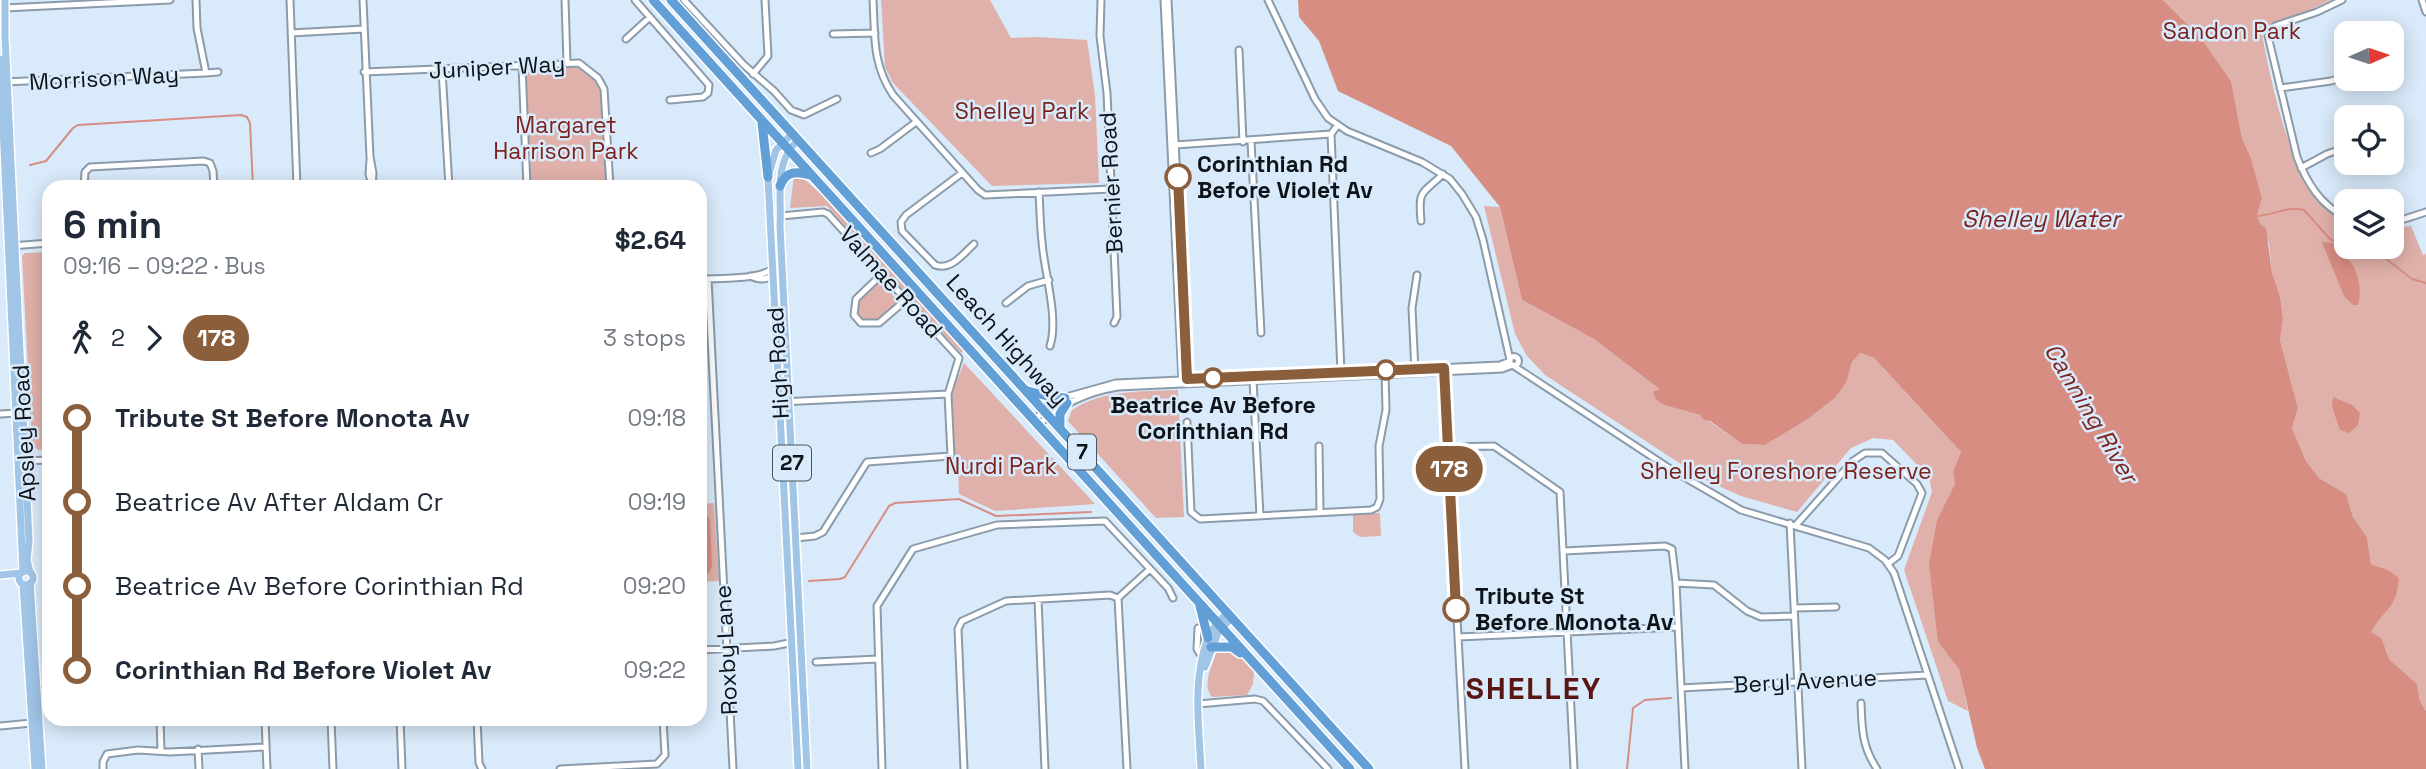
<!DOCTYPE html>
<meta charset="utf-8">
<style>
body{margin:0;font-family:"Space Grotesk",sans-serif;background:#f6f6f7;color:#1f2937;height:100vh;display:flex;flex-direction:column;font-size:26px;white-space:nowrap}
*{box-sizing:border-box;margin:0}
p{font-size:23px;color:#747a83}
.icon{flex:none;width:38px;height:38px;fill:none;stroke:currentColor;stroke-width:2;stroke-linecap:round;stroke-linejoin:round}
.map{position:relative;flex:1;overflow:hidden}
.sheet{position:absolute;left:42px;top:180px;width:665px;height:546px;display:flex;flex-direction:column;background:#fff;border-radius:21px;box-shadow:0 4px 18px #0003}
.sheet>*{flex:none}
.badge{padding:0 14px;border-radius:23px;font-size:24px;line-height:46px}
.needle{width:46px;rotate:87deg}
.tools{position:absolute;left:2334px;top:21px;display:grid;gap:14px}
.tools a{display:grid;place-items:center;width:70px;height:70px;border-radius:14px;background:#fff;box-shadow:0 4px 18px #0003;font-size:35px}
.map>.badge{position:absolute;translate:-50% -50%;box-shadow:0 0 0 4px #fff}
.legs{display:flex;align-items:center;gap:10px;height:77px;padding:0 21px;font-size:23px}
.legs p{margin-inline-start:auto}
.headline{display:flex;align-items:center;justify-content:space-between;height:119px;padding:0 21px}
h1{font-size:38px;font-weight:800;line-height:52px}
ul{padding:0 21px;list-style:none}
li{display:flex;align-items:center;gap:24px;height:84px;font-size:26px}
li i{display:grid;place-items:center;width:10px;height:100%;margin:0 9px;background:currentColor}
li i::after{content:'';width:18px;height:18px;margin:-9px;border:5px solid;border-radius:50%;background:#fff}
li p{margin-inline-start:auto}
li:first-child i{background:linear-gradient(#0000 50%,currentColor 0)}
li:last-child i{background:linear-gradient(currentColor 50%,#0000 0)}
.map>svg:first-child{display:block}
.green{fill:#e0b1aa}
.water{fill:#d88d83}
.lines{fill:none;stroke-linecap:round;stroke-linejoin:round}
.stream{stroke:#d88d83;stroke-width:2}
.minor-casing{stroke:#8b9baa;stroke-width:9}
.major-casing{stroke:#fff;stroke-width:10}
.highway-casing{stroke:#fff;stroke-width:12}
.minor{stroke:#fff;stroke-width:5}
.major{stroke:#a0c5e6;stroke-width:7}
.highway{stroke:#619fd6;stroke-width:9}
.line-1-casing{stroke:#fff;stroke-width:16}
.line-1{stroke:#8b5e3c;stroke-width:10}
.stop-1-dot{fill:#fff;stroke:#8b5e3c;stroke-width:3.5}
.labels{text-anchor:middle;stroke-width:5;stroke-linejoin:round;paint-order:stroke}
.shield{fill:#d9eafa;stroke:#4a545c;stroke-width:2}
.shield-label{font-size:21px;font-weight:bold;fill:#0d1318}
.park-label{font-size:23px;fill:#7b221d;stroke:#d9eafa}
.street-label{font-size:23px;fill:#0d1318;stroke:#d9eafa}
.stop-label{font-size:23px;font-weight:bold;fill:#0d1318;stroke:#d9eafa;text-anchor:start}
.water-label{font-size:24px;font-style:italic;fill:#7d241e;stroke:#d9eafa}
.district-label{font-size:30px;font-weight:bold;letter-spacing:2px;fill:#5a1613;stroke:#d9eafa}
</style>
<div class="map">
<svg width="2426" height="769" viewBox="0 0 2426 769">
<rect width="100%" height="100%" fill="#d9eafa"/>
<!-- green -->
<path class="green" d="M 881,0 L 990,0 L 1011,38 L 1038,37 L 1087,40 L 1095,95 L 1099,183 L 992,186 L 893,83 L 885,67 Z
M 2163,0 L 2330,0 L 2309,11 L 2261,28 C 2269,74 2290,175 2324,207 C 2330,213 2339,217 2347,222 L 2347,247 L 2392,247 L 2392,228 L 2411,226 L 2423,255 L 2426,254 L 2426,711 L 2420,701 L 2417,684 L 2390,660 L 2386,649 L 2371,632 L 2377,621 L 2388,570 L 2371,564 L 2367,537 L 2353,517 L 2346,494 L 2319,478 L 2306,461 L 2292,428 L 2298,408 L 2280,340 L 2283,318 L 2280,296 L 2272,273 L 2269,243 L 2257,216 L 2262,198 L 2251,158 L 2242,138 L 2231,81 L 2201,38 Z
M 578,66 L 591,75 L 601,89 L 606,187 L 530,187 L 525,68 Z
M 794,176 L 801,176 L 822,195 L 964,350 L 961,353 L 827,206 L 790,208 Z
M 1484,206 L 1500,207 L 1522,300 L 1594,339 L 1660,390 L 1656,391 L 1656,400 L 1664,405 L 1700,415 L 1742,444 L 1765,445 L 1808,419 L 1835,398 L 1846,383 L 1852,362 L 1859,353 L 1874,358 L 1961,452 L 1953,471 L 1956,484 L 1937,520 L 1938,642 L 1959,668 L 1968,711 L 1948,701 L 1904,570 L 1932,492 L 1929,477 L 1893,440 L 1873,438 L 1851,448 L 1797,512 L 1741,496 L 1705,480 L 1545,375 L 1527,356 L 1515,334 Z
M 49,252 L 49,450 L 38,450 L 32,445 L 22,256 L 25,253 Z
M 878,283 L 883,283 L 896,299 L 897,305 L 878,321 L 861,320 L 857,315 L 859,301 Z
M 964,363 L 1095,504 L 995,511 L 959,494 L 958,470 L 953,461 L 951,395 Z
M 1178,390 L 1184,517 L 1156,518 L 1068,421 L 1072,410 C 1104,389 1142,392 1178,390 Z
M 714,503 L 719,581 L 700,582 L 700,504 Z
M 1380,513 L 1381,536 L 1360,537 L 1353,532 L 1353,514 Z
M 1217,650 L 1234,650 L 1254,671 L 1253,684 L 1247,695 L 1212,697 C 1201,685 1213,664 1217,650 Z"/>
<!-- water -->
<path class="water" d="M 1298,0 L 2163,0 L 2201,38 L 2231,81 L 2242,138 L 2251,158 L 2262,198 L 2257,216 L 2261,225 L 2266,228 L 2272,273 L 2280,296 L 2283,318 L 2280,340 L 2298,408 L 2292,428 L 2306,461 L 2319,478 L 2346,494 L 2353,517 L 2367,537 L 2371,564 L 2388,570 L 2399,578 C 2396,611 2385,607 2371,632 L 2381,638 L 2390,660 L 2417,684 L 2420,701 L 2426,711 L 2426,769 L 1985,769 L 1977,748 L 1959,669 L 1938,642 L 1929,564 L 1937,520 L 1955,484 L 1953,471 L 1961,452 L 1874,358 L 1860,353 L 1852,362 L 1846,383 L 1835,398 L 1808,419 L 1765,445 L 1742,444 L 1710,421 L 1704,420 L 1700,415 L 1664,405 L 1656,400 L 1653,392 L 1659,389 L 1594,339 L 1522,300 L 1500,207 L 1451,146 L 1338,91 L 1319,41 L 1299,17 Z
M 2322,242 L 2333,243 C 2337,251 2343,253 2349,260 C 2359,272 2362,290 2358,305 L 2353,305 L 2344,296 Z
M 2333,397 L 2352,405 L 2360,413 L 2358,425 L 2349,433 L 2340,430 L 2332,407 Z
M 702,509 L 710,519 L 712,566 L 709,573 L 700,576 L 700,510 Z"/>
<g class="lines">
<!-- stream -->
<path class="stream" d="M 30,165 L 46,161 L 73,128 L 78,125 L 241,115 L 247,117 L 250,123 L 253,187
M 2257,216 C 2274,215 2287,206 2304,210 L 2330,239 L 2345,247 L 2375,250 L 2412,279 L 2426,283
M 809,581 L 840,579 L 845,577 L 889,506 L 895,503 L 959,499 L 996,516 L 1091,512
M 1627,769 L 1633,708 L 1645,700 L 1671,698"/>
<!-- minor casing -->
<g class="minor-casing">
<path id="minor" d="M 290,0 L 297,187
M 363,0 L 370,157 L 373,173 L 372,187
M 565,0 L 567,63
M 635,0 L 709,85 L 708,93 L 703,97 L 670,100
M 684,0 L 744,65 L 774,91 L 791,110 L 804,115 L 837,99
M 873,0 C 875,35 872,64 893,95 L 978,190 L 985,195 L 1111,189
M 1101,0 L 1100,36 L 1107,93 L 1117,317 L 1114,323
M 1164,0 L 1182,381
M 1168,0 L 1187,381
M 1268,0 L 1315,99 L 1328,118 L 1347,131 L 1422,162 L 1450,179 L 1462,194 L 1476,217 L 1483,240 L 1510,360
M 2342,0 L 2317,12 L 2275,26 L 2268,36 L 2297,157 C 2307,183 2321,206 2347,218
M 2422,0 L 2426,12
M 4,8 L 170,0
M 291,33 L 364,29
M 833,34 L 875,33
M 626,39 L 650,17
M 1239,50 L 1243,142
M 522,66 L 527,187
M 442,70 L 449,187
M 364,72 L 579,63 L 598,78 L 604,89 L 610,187
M 206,73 L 218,72
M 753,74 L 768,56 L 765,0
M 4,82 L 206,73 L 197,28 L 196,0
M 2280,88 L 2331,81 L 2347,76
M 1337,126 L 1331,134 L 1341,372
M 1251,141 L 1261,333
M 1175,145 L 1331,134
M 871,153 L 880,149 L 916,122
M 370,160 L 369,174 L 371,181
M 2301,168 L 2327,154 L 2347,147
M 962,173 L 906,215 L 901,222 L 902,231 L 935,265 C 951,271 963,254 974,244
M 84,187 L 85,172 L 90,167 L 204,161 L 210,163 L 213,171 L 214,187
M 1039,192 C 1040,208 1040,225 1042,242 C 1044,271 1059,318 1050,346
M 781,216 L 823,212 L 828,214 L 959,358 L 948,394 L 951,456 L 867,462 L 823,532 L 815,536 L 796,538
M 1421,221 C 1418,188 1422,195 1443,174
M 2392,223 L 2426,212
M 11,246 L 49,243
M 883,273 L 856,299 L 854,315 L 861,323 L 879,323 L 907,299
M 750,276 C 764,282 774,279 780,264
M 700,279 C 718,278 758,280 772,269
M 708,279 L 733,769
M 1006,303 L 1028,286 L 1049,280
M1509.5 361a4.5 4.5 0 1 1 9 0a4.5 4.5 0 1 1-9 0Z
M 1514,366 L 1672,470 L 1741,510 L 1869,548 L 1885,560 L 1894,573 L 1959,769
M 1444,371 L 1465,769
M 1415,372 L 1412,308 L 1417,275
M 1253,380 L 1260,516
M 780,402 L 948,394
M 0,414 L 18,413
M 1033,420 L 1066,397 L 1116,383 L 1500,365 L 1510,361
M 1187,422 L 1191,512 L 1200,519 L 1371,510 L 1377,507 L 1380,499 L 1379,446 L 1386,410 L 1385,373
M 1038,425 C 1061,404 1087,392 1118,387 L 1502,369 L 1513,365
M 1319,446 L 1320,512
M 1449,447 L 1494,446 L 1560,492 L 1574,769
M 24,461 L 49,460
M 1790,523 L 1802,769
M 1796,525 L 1853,461 L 1865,453 L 1882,453 L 1917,484 L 1922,493 L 1898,556 L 1889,563
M 1564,551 L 1665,546 L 1672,549 L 1676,583 L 1685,769
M 1676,583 L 1714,585 L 1747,611 L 1761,617 L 1794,616
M 1118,598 L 1127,769
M 1038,599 L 1045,769
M 1795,608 L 1836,607
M 1198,628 L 1197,649 L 1202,657
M 1458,637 L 1678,627
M 700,650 L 774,646 L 794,642
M 816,662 L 878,659
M 1681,688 L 1928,675
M 35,691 L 49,690
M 1861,703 C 1862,730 1862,746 1877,769
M 1198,704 L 1255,699 L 1263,701 L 1328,769
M 160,719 L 161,751
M 265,719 L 267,769
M 331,719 L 333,769
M 400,719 L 402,769
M 477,719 L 479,763 L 482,769
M 0,726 L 32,723
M 198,749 L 199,769
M 103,769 L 103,762 L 107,754 L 138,750 L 170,752 L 265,747
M 560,769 L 657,764 L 665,755 L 663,719
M 882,769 L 877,606 L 913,549 L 997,525 L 1105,521 L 1168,588 L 1173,598
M 964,769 L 958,629 L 962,621 L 1006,601 L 1110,595 L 1118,598 L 1150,569"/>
</g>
<!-- major casing -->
<g class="major-casing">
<path id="major" d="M 5,0 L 5,36 L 29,541 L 27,560 L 30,572
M 0,59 L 23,572
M 792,134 L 776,150 L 768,177 L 798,769
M 798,140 C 773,163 782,195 780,226 L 807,769
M19 578a7 7 0 1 1 14 0a7 7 0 1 1-14 0Z
M 0,575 L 21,573
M 30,583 L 42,769
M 23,584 L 35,769
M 1205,667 L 1218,633 L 1232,617
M 1201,769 C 1199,727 1192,679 1208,638 C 1212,628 1220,620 1228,612"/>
</g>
<!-- highway casing -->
<g class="highway-casing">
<path id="highway" d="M 653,0 L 1350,769
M 671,0 L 1369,769
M 762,123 L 768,177
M 780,186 C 786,171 795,171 810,175
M 1028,391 L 1047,396 L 1065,398
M 1060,428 L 1060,414 L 1067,403
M 1200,606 L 1208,638
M 1211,647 L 1232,647 L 1240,653"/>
</g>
<!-- minor -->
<use href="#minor" class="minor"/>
<!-- major -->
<use href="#major" class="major"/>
<!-- highway -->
<use href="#highway" class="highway"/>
</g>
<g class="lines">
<!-- line-1 casing -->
<g class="line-1-casing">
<path id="line-1" d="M 1178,177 L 1187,379 L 1444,368 L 1456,609"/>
</g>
<!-- line-1 -->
<use href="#line-1" class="line-1"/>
</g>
<!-- markers -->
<g class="stop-1-dot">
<circle cx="1178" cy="177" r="12"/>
<circle cx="1386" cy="370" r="9"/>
<circle cx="1213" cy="378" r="9"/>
<circle cx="1456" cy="609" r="12"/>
</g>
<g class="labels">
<!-- shield labels -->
<g class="shield">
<rect x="1068" y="434.5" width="28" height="35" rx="5"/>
<rect x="773" y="445.5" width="38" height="35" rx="5"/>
</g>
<g class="shield-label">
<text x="1082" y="459">7</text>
<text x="792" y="470">27</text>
</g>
<!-- park labels -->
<g class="park-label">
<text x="2232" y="39">Sandon Park</text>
<text x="1022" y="119">Shelley Park</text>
<text x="566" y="133">Margaret<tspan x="566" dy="26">Harrison Park</tspan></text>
<text x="1001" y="474">Nurdi Park</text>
<text x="1786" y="479">Shelley Foreshore Reserve</text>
</g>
<!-- street labels -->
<g class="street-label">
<text transform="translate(497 67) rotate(-3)" y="8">Juniper Way</text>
<text transform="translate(104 78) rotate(-3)" y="8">Morrison Way</text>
<text transform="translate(1111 183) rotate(-93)" y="8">Bernier Road</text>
<text transform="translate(891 282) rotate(48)" y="8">Valmae Road</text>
<text transform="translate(1007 340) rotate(48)" y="8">Leach Highway</text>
<text transform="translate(778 363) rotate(-93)" y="8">High Road</text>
<text transform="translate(24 433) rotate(-93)" y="8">Apsley Road</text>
<text transform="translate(726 650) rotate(-93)" y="8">Roxby Lane</text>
<text transform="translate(1805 681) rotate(-3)" y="8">Beryl Avenue</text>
</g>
<!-- stop labels -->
<g class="stop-label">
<text x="1197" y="172">Corinthian Rd<tspan x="1197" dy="26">Before Violet Av</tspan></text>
<text x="1213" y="413" text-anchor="middle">Beatrice Av Before<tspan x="1213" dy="26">Corinthian Rd</tspan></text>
<text x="1475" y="604">Tribute St<tspan x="1475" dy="26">Before Monota Av</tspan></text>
</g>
<!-- water labels -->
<g class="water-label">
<text x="2041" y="227">Shelley Water</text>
<text transform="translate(2091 413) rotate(59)" y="8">Canning River</text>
</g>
<!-- district labels -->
<g class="district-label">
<text x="1534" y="699">SHELLEY</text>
</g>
</g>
</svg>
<div class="tools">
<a><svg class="needle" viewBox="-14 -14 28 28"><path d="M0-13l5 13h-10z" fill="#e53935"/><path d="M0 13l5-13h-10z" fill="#747a83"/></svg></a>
<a><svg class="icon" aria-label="locate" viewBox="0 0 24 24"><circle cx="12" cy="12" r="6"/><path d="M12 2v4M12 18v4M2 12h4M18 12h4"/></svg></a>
<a><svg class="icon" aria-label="layers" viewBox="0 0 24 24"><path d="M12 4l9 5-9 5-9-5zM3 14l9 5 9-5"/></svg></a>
</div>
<b class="badge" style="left:1449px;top:469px;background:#8b5e3c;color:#fff">178</b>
<section class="sheet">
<div class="headline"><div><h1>6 min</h1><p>09:16 – 09:22 · Bus</p></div><b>$2.64</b></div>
<div class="legs"><svg class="icon" aria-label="walk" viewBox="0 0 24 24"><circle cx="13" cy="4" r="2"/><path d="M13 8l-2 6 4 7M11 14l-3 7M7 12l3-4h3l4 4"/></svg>2<svg class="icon" aria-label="forward" viewBox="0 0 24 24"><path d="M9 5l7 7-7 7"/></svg><b class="badge" style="background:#8b5e3c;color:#fff">178</b><p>3 stops</p></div>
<ul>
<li><i style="color:#8b5e3c"></i><b>Tribute St Before Monota Av</b><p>09:18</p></li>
<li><i style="color:#8b5e3c"></i><span>Beatrice Av After Aldam Cr</span><p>09:19</p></li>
<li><i style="color:#8b5e3c"></i><span>Beatrice Av Before Corinthian Rd</span><p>09:20</p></li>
<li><i style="color:#8b5e3c"></i><b>Corinthian Rd Before Violet Av</b><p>09:22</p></li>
</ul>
</section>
</div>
